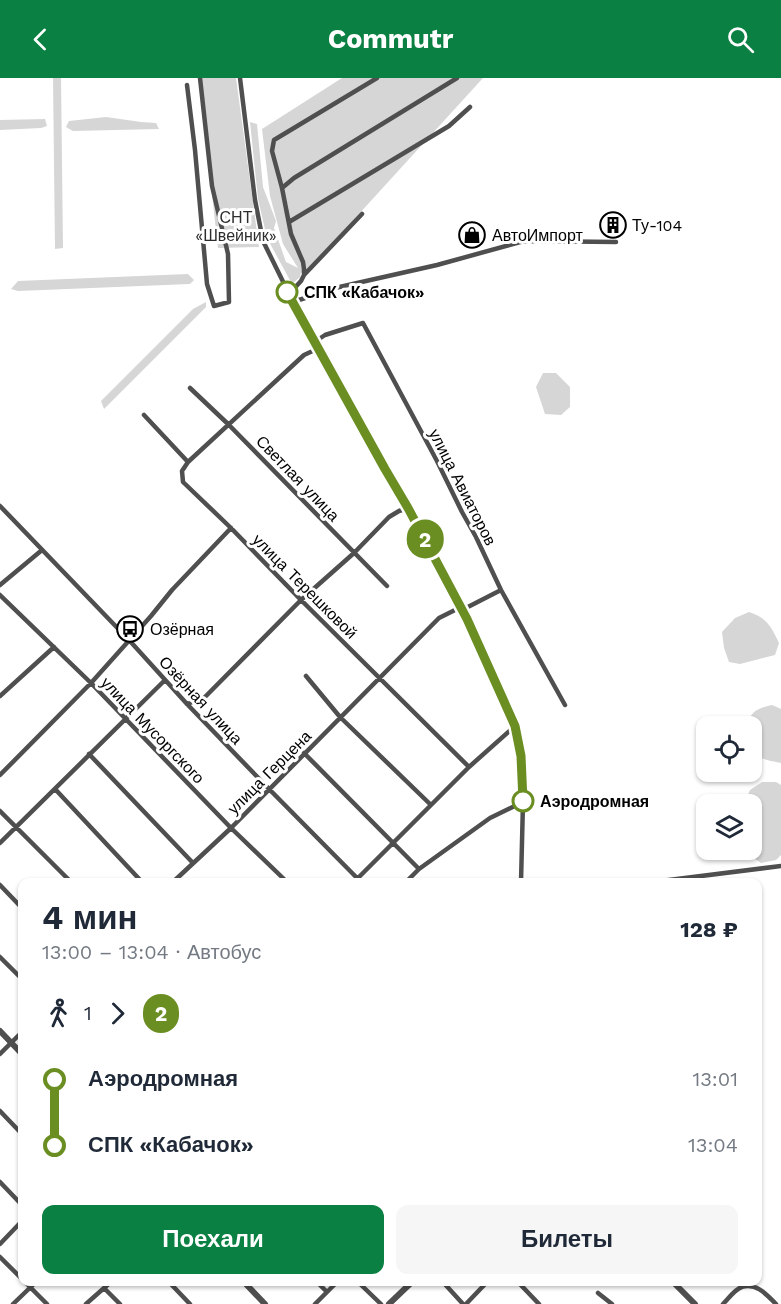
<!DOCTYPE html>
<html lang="ru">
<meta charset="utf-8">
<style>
body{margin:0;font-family:"Work Sans",sans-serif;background:#f6f6f7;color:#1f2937;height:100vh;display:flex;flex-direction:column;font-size:22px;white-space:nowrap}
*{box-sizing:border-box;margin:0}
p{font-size:20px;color:#747a83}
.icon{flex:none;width:33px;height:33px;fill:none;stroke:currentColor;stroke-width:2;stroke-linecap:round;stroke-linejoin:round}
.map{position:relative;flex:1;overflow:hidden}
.panel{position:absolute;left:18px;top:800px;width:744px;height:408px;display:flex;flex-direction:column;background:#fff;border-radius:12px;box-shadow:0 2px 4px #0004}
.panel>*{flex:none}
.badge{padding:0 12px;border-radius:20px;font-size:21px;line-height:39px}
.buttons{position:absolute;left:696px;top:638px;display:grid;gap:12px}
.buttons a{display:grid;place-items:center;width:66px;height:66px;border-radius:12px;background:#fff;box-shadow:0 2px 4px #0004;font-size:30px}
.map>.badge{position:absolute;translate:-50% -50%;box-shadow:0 0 0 3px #fff}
.legs{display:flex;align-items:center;gap:9px;height:66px;padding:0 24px;font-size:20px}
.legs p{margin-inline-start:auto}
.overview{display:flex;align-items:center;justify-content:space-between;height:102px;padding:0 24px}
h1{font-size:33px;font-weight:700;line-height:45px}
.cta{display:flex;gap:12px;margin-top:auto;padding:12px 24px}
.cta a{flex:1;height:69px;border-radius:12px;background:#0b8043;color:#fff;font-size:24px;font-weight:700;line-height:69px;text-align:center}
.cta a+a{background:#f6f6f7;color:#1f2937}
ul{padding:0 24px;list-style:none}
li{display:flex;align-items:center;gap:21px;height:66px;font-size:22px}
li i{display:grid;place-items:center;width:9px;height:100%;margin:0 8px;background:currentColor}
li i::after{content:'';width:15px;height:15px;margin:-8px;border:4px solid;border-radius:50%;background:#fff}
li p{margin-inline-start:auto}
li:first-child i{background:linear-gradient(#0000 50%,currentColor 0)}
li:last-child i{background:linear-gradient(currentColor 50%,#0000 0)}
header{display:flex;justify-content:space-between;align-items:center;height:78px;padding:0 24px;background:#0b8043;color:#fff;font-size:27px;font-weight:700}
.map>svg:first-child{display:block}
.green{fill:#d6d6d6}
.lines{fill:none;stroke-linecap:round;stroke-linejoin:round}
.minor{stroke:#4f4f4f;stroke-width:4.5}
.tertiary{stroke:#4f4f4f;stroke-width:6}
.line-1-casing{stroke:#fff;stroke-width:14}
.line-1{stroke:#6b8e23;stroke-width:9}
.stop-1-dot{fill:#fff;stroke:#6b8e23;stroke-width:3}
.labels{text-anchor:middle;stroke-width:6;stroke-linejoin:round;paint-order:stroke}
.park-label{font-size:16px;fill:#2d2d2d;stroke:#fff}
.poi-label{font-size:16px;fill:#000;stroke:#fff;text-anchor:start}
.stop-label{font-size:16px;font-weight:bold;fill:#000;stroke:#fff;text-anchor:start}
.street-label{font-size:16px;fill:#000;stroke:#fff}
</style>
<header><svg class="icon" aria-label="back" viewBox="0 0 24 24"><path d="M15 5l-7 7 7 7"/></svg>Commutr<svg class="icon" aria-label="search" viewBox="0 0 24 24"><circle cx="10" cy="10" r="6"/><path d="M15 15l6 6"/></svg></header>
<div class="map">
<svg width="781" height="1226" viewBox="0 0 781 1226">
<rect width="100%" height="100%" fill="#fff"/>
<!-- green -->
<path class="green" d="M 53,0 L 61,0 L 63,170 L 55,171 Z
M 199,0 L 236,0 L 259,169 L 218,170 Z
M 342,0 L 483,0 L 358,137 L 305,199 L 301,194 L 300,199 L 292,206 L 267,160 L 258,121 L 250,44 L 257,46 L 263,109 L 276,143 L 274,150 L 286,184 L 298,190 L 283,166 L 270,118 L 262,51 Z
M 106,39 L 141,44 L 156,45 L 159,51 L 73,53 L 66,49 L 69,43 Z
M 45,41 L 47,48 L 41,50 L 0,52 L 0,42 Z
M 188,196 L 194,202 L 190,206 L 18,213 L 11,211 L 18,203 Z
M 206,224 L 206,229 L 104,331 L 101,323 L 193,231 Z
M 543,295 L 556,295 L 570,309 L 570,329 L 561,337 L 545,336 L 536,309 Z
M 749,534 C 767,540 771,548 779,565 L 775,577 L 740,586 L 729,584 L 724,570 L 722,554 L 735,540 Z
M 772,627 L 781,631 L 781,685 C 751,680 752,676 752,648 L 747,648 C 750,633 759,630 772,627 Z
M 762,704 L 776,704 L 781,707 L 781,777 L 776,782 L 761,785 L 751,778 L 748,771 L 752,771 L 752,726 L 744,726 L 750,712 Z"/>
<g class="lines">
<!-- minor -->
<path class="minor" d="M 240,0 L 255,122 L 263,163 L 298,234 L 316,263 L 385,391 L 408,430 L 462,532 L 515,648 L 521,678 L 523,724 L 521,804
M 187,7 L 195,72 L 207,206 L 214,228 L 229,224 L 228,176 L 212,108 L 200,0
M 282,110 L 294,100 L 457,0
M 289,144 L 449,48 L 470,29
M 304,197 L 362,136
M 289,216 L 301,203 L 304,197 L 304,191 L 303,184 L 291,156 L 282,110 L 272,73 L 274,62 L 377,0
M 293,224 L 335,210 L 437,187 L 524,163 L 616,164
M 316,263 L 325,257 L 363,245 L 437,383 L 462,434 L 476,459 L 501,512 L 565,627
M 190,310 L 228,346 L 387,508
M 144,337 L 188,384 L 182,393 L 183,404 L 231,450 L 301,522 L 469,689
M 188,384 L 304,277 L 317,271 L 320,272
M 0,428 L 129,562 L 187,626 L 269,711 L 361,804
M 0,507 L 42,472
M 0,517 L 91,605 L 231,750 L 287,804
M 462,532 L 501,512
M 306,598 L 340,639 L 431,727
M 0,618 L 54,569
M 187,626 L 204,620 L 301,522 L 354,475 L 389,439 L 399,433 L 408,430
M 304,675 L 419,791
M 89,676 L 193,785
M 0,697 L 91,605 L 151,538 L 172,512 L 231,450
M 55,711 L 142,804
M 0,733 L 71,804
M 0,765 L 165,602
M 173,804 L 231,750 L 439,540 L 461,529
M 354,804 L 469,689 L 515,648
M 406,804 L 419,791 L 490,740 L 523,724
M 653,804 L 781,788
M 0,807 L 22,830
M 0,879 L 22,901
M 0,976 L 22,954
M 0,1033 L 22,1056
M 0,1104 L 22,1127
M 0,1166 L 22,1143
M 0,1179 L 22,1201
M 24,1203 L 47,1226
M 168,1203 L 190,1226
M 316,1203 L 327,1214
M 357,1203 L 381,1226
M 442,1203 L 463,1226
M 517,1203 L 539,1226
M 104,1210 L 120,1226
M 598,1215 L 612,1226
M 13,1226 L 37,1203
M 86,1226 L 112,1203
M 315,1226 L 338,1203
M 466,1226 L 488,1203
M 723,1226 C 728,1221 735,1211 742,1209 C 756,1204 767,1217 776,1226"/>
<!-- tertiary -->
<path class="tertiary" d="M 0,953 L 22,976
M 243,1203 L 265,1226
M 672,1203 L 695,1226
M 389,1226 L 413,1203"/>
</g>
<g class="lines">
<!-- line-1 casing -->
<g class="line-1-casing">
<path id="line-1" d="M 287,214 L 385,391 L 408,430 L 467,541 L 515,648 L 521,678 L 523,723"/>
</g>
<!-- line-1 -->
<use href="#line-1" class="line-1"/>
</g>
<!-- icons -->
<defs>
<g id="building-ring" transform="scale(1.35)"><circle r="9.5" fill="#fff" stroke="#000" stroke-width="1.5"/><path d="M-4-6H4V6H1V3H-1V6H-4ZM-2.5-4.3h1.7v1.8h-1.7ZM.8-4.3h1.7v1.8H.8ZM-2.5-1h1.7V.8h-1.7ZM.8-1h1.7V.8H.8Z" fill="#000"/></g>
<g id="shop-ring" transform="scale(1.35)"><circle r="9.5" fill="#fff" stroke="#000" stroke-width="1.5"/><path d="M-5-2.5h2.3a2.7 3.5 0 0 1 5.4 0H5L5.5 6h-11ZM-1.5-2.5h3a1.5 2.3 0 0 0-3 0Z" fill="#000"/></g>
<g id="bus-ring" transform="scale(1.35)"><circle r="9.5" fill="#fff" stroke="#000" stroke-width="1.5"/><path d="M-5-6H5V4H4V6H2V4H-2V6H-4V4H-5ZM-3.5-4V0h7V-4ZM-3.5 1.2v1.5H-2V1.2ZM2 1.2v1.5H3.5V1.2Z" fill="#000"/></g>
</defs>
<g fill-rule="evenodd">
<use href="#building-ring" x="613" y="147"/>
<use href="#shop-ring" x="472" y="157"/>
<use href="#bus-ring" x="130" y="551"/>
</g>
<!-- markers -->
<g class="stop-1-dot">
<circle cx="287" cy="214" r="10"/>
<circle cx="523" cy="723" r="10"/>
</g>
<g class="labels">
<!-- park labels -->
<g class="park-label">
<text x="236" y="145">СНТ<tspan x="236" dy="18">«Швейник»</tspan></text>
</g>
<!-- poi labels -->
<g class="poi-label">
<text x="632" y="153">Ту-104</text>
<text x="492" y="163">АвтоИмпорт</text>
<text x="150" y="557">Озёрная</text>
</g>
<!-- stop labels -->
<g class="stop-label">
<text x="304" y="220">СПК «Кабачок»</text>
<text x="540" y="729">Аэродромная</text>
</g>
<!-- street labels -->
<g class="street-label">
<text transform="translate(298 400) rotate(46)" y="6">Светлая улица</text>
<text transform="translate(463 409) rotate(63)" y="6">улица Авиаторов</text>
<text transform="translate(305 508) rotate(45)" y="6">улица Терешковой</text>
<text transform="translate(201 622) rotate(47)" y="6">Озёрная улица</text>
<text transform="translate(153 652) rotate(46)" y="6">улица Мусоргского</text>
<text transform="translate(269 694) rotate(-45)" y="6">улица Герцена</text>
</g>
</g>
</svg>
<div class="buttons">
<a><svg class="icon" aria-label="locate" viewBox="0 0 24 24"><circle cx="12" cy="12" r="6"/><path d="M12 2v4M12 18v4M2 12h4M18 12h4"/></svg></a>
<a><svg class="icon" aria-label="layers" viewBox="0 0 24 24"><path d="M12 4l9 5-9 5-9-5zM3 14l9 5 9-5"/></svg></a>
</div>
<b class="badge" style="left:425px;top:461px;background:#6b8e23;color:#fff">2</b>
<section class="panel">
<div class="overview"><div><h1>4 мин</h1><p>13:00 – 13:04 · Автобус</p></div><b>128 ₽</b></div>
<div class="legs"><svg class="icon" aria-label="walk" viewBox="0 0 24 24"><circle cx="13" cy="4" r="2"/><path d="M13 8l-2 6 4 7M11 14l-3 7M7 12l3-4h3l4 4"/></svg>1<svg class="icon" aria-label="forward" viewBox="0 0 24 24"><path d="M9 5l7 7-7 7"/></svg><b class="badge" style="background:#6b8e23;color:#fff">2</b></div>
<ul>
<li><i style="color:#6b8e23"></i><b>Аэродромная</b><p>13:01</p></li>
<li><i style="color:#6b8e23"></i><b>СПК «Кабачок»</b><p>13:04</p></li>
</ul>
<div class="cta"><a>Поехали</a><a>Билеты</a></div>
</section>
</div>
